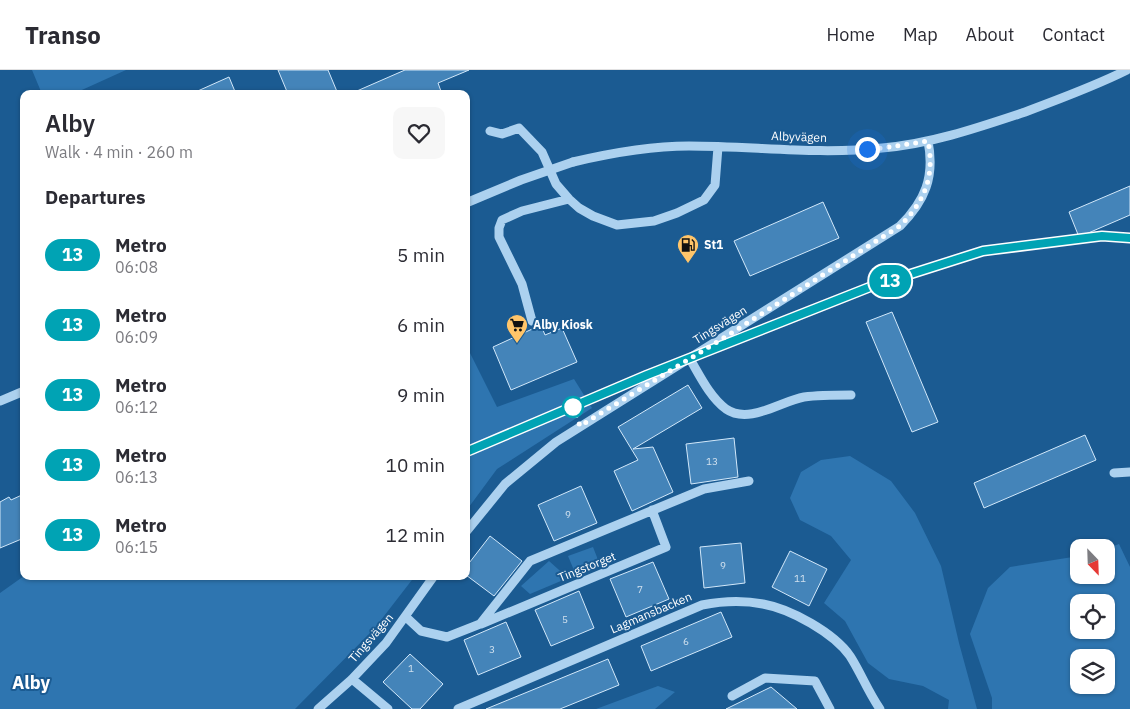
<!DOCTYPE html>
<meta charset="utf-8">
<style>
body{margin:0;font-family:"IBM Plex Sans",sans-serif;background:#f7f7f7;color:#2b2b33;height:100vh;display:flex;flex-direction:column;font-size:19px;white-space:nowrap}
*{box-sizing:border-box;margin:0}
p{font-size:16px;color:#7c7c81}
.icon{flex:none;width:28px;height:28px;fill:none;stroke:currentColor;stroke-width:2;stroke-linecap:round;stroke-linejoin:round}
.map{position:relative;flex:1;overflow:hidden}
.details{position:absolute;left:20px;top:20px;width:450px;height:490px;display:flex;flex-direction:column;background:#fff;border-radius:10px;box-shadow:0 1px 4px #0004}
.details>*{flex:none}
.badge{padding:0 10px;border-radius:16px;font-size:18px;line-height:32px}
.needle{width:32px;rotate:157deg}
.fabs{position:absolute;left:1070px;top:469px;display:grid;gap:10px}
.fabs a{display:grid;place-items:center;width:45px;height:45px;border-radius:10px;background:#fff;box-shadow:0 1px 4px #0004;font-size:25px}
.you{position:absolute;width:25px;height:25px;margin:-12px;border:4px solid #fff;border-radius:50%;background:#1a73e8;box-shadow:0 0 0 8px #1a73e833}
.map>.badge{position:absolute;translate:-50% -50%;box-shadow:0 0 0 2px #fff}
h2{padding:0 25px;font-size:19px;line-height:45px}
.round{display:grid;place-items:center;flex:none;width:52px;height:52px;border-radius:10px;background:#f7f7f7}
.headline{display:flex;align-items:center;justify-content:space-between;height:85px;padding:0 25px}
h1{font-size:24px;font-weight:600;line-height:38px}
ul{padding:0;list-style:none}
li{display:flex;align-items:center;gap:15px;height:70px;padding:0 25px}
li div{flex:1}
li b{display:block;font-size:19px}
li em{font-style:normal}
li .badge{min-width:55px;font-weight:700;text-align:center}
header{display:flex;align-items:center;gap:30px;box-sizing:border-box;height:70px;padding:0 25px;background:#fff;border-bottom:1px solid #e1e1e2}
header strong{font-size:24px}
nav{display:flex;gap:28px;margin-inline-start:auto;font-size:18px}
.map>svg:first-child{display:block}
.green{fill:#2e75b0;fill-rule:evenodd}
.building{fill:#4484b9;stroke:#d2e8fa}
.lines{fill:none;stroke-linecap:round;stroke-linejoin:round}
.minor{stroke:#acd1ef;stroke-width:9}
.minor-bridge{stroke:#acd1ef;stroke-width:9}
.line-casing{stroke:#fff;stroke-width:11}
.line{stroke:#00a3b4;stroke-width:8}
.walk{stroke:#fff;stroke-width:5;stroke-dasharray:0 9}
.stop-dot{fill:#fff;stroke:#00a3b4;stroke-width:2.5}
.labels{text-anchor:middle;stroke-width:4;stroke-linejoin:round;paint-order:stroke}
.number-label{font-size:10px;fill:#d0e0ee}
.street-label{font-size:12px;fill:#fff;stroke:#1b5b92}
.poi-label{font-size:12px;font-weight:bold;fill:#fff;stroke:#1b5b92;text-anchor:start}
.district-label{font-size:18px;font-weight:bold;fill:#fff;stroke:#1b5b92}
</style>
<header>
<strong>Transo</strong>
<nav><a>Home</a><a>Map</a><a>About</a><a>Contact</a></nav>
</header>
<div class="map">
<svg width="1130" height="639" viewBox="0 0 1130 639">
<rect width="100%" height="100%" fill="#1b5b92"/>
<!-- green -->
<path class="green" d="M 32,0 L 126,0 L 73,24 L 42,24 Z
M 466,275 L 497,337 L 574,309 L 592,338 L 497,399 L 466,441 Z
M 850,386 L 891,411 L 915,443 L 941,496 L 959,573 L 977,639 L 948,639 L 949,630 L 923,616 L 889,609 L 868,593 L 845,551 L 824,533 L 851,490 L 831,466 L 800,450 L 790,428 L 801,402 L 821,390 Z
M 1119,474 L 1130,497 L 1130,639 L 992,639 L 992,628 L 970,564 L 988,518 L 1010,497 L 1079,486 L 1079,505 L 1106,505 L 1106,479 ZM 1106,532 L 1106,560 L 1079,560 L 1079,532 ZM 1079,588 L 1106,588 L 1106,615 L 1079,615 Z
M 593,477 L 600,495 L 576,505 L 568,486 Z
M 549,491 L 568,508 L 530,524 L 521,516 Z
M 24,506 L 415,506 L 374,559 L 295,639 L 0,639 L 0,523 Z
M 658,616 L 675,622 L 655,639 L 596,639 Z"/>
<!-- building -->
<path class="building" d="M 278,0 L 328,0 L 338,24 L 288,24 Z
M 405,0 L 469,0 L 438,13 L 442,24 L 350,24 Z
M 229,7 L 236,24 L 191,24 Z
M 1130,116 L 1130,145 L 1079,167 L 1069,142 Z
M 823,132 L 839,168 L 750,206 L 734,171 Z
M 892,242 L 938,352 L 912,362 L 866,252 Z
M 541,255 L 545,265 L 562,258 L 577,292 L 511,320 L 493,277 Z
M 688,315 L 702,338 L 633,379 L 653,377 L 673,422 L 632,441 L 614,401 L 638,390 L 618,357 Z
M 1085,365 L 1096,390 L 984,438 L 974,413 Z
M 734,368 L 738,407 L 691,414 L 686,374 Z
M 581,416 L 597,453 L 554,471 L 538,435 Z
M 24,424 L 24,468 L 0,478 L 0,432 L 9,427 L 11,430 Z
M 490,466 L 522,491 L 494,526 L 466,505 L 466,497 Z
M 741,473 L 745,513 L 704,518 L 700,477 Z
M 790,481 L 827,499 L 809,536 L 772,517 Z
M 653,492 L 669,529 L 626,547 L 610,509 Z
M 579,521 L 594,558 L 551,576 L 535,540 Z
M 721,542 L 732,567 L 651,601 L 641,576 Z
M 506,552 L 521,587 L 478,605 L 464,570 Z
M 410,584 L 443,614 L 420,639 L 412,639 L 383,612 Z
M 608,589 L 619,615 L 560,639 L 486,639 Z
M 771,617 L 797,639 L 726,639 Z"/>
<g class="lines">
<!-- minor -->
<path class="minor" d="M 490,61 L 502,64 L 519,58 L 542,82 L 556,114 L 569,129 L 579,138 L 593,146 L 617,155 L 654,151 L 677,143 L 704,130 L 715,115 L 718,77
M 573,92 C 611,83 649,76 689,76 C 753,76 818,85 882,78 C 930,74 977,58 1022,43 C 1057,30 1093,17 1127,0
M 532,251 L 522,214 L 499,167 L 499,158 L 502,150 L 522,141 L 569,129
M 690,289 C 700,306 710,327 726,339 C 749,355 781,331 804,327 C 819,325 835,325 851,325
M 0,331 L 24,321
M 1114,403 L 1130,402
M 466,462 L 505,414 L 556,372 L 900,156 C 925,131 935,107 928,71
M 406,547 L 421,561 L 447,567 L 480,554 L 530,491 L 704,419 L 749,411
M 481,554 L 666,477 L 652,440
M 352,609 L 388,639
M 732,626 L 765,608 L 815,611 L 830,639
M 318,639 L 352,609 L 386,573 L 434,506
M 458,639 L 702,535 C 722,531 743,530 763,534 C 791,539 834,563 850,586 C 861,603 868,622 880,639"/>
<!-- minor-bridge -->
<path class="minor-bridge" d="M 466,133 L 521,110 L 573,92"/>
</g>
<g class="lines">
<!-- line casing -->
<g class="line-casing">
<path id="line" d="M 466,382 L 647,305 L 870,217 L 983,181 L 1102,166 L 1130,168"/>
</g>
<!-- line -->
<use href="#line" class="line"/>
<!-- walk -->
<path class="walk" d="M 573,337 L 580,356 L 722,269 L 900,156 C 925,131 935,106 928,71 L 883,78 L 867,79"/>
</g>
<!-- icons -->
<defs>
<g id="fuel-pin" transform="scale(1.125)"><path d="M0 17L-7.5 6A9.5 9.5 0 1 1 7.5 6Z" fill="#ffc56a" stroke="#1b5b92"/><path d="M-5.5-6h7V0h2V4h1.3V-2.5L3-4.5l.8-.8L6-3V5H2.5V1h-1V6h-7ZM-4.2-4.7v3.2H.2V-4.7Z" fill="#111"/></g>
<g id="supermarket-pin" transform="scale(1.125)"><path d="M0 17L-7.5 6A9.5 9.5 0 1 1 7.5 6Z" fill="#ffc56a" stroke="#1b5b92"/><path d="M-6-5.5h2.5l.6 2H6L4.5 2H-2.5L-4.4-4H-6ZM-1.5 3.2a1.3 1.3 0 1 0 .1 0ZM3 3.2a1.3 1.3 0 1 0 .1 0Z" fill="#111"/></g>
</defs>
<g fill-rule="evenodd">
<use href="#fuel-pin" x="688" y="175"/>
<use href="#supermarket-pin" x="517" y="255"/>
</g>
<!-- markers -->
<circle class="stop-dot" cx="573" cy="337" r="10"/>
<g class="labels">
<!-- number labels -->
<g class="number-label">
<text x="712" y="395">13</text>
<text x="568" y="448">9</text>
<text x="723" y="499">9</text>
<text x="800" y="512">11</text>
<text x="640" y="523">7</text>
<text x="565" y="553">5</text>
<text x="686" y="575">6</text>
<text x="492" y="583">3</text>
<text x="411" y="602">1</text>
</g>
<!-- street labels -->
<g class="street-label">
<text transform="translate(799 67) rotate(2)" y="4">Albyvägen</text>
<text transform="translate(720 255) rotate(-32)" y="4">Tingsvägen</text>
<text transform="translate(587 497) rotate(-22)" y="4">Tingstorget</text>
<text transform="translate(651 543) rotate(-23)" y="4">Lagmansbacken</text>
<text transform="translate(371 568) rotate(-49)" y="4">Tingsvägen</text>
</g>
<!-- poi labels -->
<g class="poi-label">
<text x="704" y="179">St1</text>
<text x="533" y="259">Alby Kiosk</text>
</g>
<!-- district labels -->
<g class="district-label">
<text x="31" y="619">Alby</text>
</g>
</g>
</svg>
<div class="fabs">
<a><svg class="needle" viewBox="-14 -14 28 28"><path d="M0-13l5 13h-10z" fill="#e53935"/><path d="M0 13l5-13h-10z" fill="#7c7c81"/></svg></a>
<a><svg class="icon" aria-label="locate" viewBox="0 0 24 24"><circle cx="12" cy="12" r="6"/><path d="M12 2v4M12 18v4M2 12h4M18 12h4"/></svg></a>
<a><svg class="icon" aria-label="layers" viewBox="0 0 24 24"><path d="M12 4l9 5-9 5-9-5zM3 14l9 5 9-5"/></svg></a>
</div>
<div class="you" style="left:867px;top:79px"></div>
<b class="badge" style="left:890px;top:211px;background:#00a3b4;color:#fff">13</b>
<section class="details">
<div class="headline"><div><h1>Alby</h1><p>Walk · 4 min · 260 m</p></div><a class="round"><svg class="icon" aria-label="heart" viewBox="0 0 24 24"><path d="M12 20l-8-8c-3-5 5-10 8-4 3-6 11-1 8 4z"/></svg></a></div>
<h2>Departures</h2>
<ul>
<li><span class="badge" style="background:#00a3b4;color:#fff">13</span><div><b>Metro</b><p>06:08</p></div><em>5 min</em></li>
<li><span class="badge" style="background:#00a3b4;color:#fff">13</span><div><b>Metro</b><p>06:09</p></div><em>6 min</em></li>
<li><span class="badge" style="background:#00a3b4;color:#fff">13</span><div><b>Metro</b><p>06:12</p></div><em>9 min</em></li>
<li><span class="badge" style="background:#00a3b4;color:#fff">13</span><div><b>Metro</b><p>06:13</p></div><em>10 min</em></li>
<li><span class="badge" style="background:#00a3b4;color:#fff">13</span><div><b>Metro</b><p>06:15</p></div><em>12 min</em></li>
</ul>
</section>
</div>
